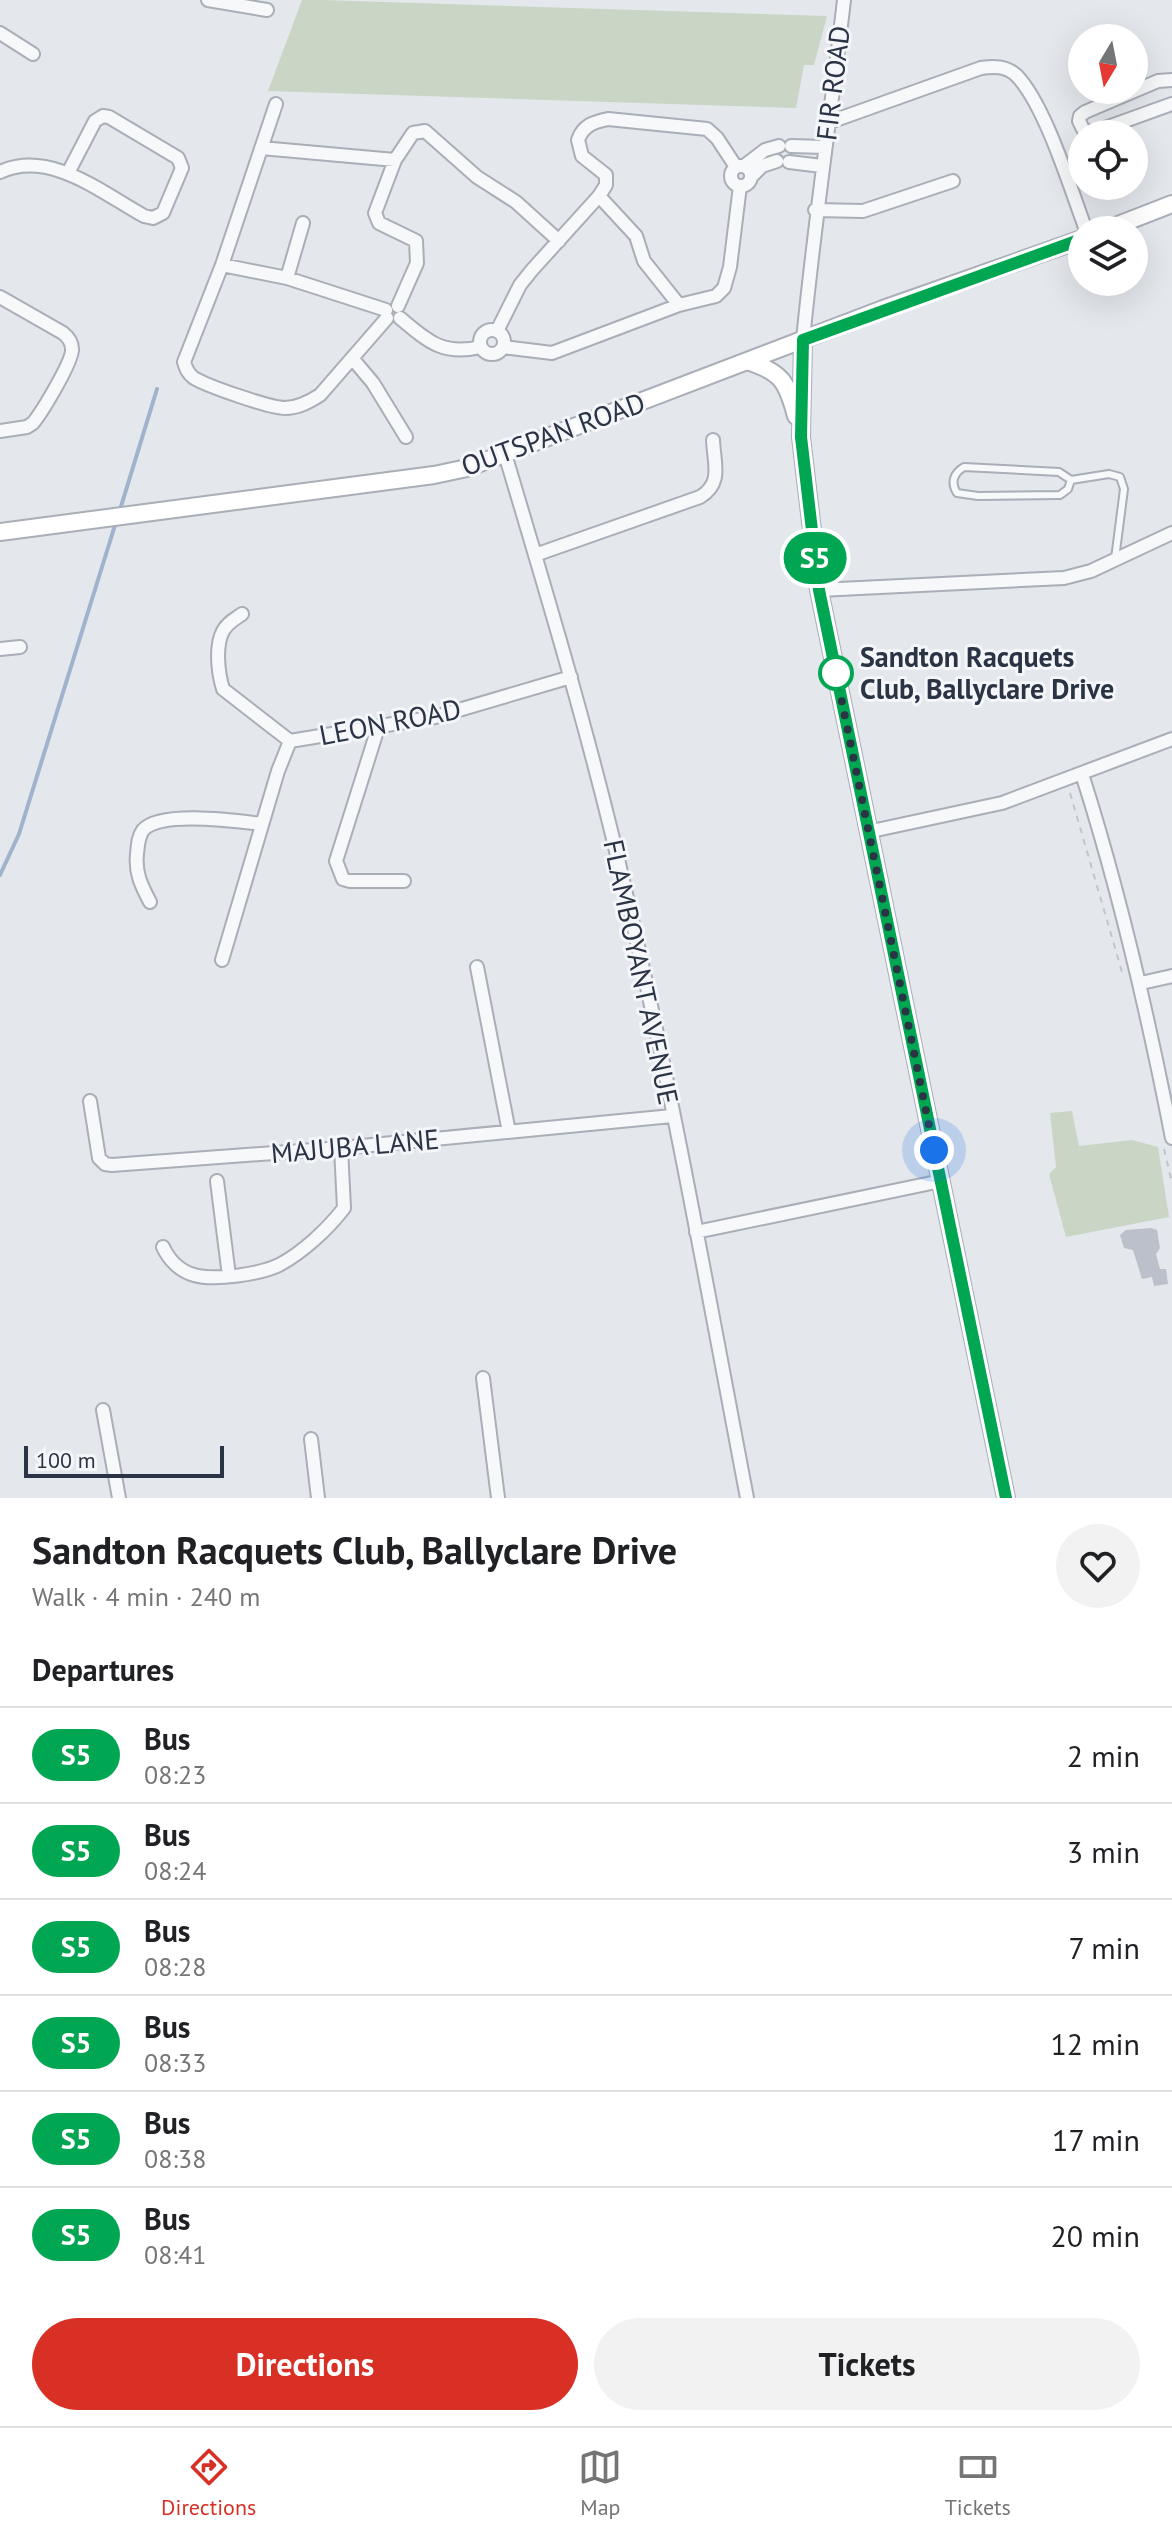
<!DOCTYPE html>
<meta charset="utf-8">
<style>
body{margin:0;font-family:"PT Sans",sans-serif;background:#f2f2f2;color:#202124;height:100vh;display:flex;flex-direction:column;font-size:30px;white-space:nowrap}
*{box-sizing:border-box;margin:0}
p{font-size:26px;color:#757577}
.icon{flex:none;width:44px;height:44px;fill:none;stroke:currentColor;stroke-width:2;stroke-linecap:round;stroke-linejoin:round}
.map{position:relative;height:1498px;overflow:hidden}
.drawer{display:flex;flex-direction:column;background:#fff;flex:1}
.drawer>*{flex:none}
.badge{padding:0 16px;border-radius:26px;font-size:28px;line-height:52px}
.needle{width:52px;rotate:190deg}
.fabs{position:absolute;left:1068px;top:24px;display:grid;gap:16px}
.fabs a{display:grid;place-items:center;width:80px;height:80px;border-radius:50%;background:#fff;box-shadow:0 8px 32px #0002;font-size:40px}
.scale{position:absolute;left:24px;bottom:20px;width:200px;box-sizing:border-box;padding-left:8px;border:4px solid #2b3445;border-top:0;font-size:22px;line-height:28px;white-space:nowrap;color:#2b3445;-webkit-text-stroke:6px #f4f6f9;paint-order:stroke}
.you{position:absolute;width:40px;height:40px;margin:-20px;border:6px solid #fff;border-radius:50%;background:#1a73e8;box-shadow:0 0 0 12px #1a73e833}
.map>.badge{position:absolute;translate:-50% -50%;box-shadow:0 0 0 4px #fff}
h2{padding:0 32px;font-size:30px;line-height:72px}
.round{display:grid;place-items:center;flex:none;width:84px;height:84px;border-radius:42px;background:#f2f2f2}
.summary{display:flex;align-items:center;justify-content:space-between;height:136px;padding:0 32px}
h1{font-size:38px;font-weight:800;line-height:60px}
.primary-button{display:flex;gap:16px;margin-top:auto;padding:16px 32px}
.primary-button a{flex:1;height:92px;border-radius:48px;background:#d93025;color:#fff;font-size:32px;font-weight:800;line-height:92px;text-align:center}
.primary-button a+a{background:#f2f2f2;color:#202124}
ul{padding:0;list-style:none}
li{display:flex;align-items:center;gap:24px;height:96px;padding:0 32px;border-top:2px solid #e0e0e0}
li div{flex:1}
li b{display:block;font-size:30px}
li em{font-style:normal}
li .badge{min-width:88px;font-weight:700;text-align:center}
.menu{display:flex;justify-content:space-around;align-items:center;height:112px;border-top:2px solid #e0e0e0;background:#fff;font-size:22px;color:#757577}
.menu a{display:grid;justify-items:center;gap:4px}
.menu .selected{color:#d93025}
.map>svg:first-child{display:block}
.green{fill:#c9d6c5}
.lines{fill:none;stroke-linecap:round;stroke-linejoin:round}
.stream{stroke:#9fb4cc;stroke-width:4}
.building{fill:#bbc0ca}
.lane-casing{stroke:#a9aeb7;stroke-width:10}
.street-casing{stroke:#a9aeb7;stroke-width:16}
.secondary-casing{stroke:#a9aeb7;stroke-width:20}
.path{stroke:#c2c5cb;stroke-width:2;stroke-dasharray:6 6;stroke-linecap:butt}
.lane{stroke:#f7f8fa;stroke-width:6}
.street{stroke:#f7f8fa;stroke-width:12}
.secondary{stroke:#fff;stroke-width:16}
.line-casing{stroke:#fff;stroke-width:18}
.line{stroke:#00a651;stroke-width:12}
.walk{stroke:#2b3445;stroke-width:8;stroke-dasharray:0 14.4}
.stop-dot{fill:#fff;stroke:#00a651;stroke-width:4}
.labels{text-anchor:middle;stroke-width:6;stroke-linejoin:round;paint-order:stroke}
.street-label{font-size:28px;fill:#2b3445;stroke:#f4f6f9}
.stop-label{font-size:28px;font-weight:bold;fill:#2b3445;stroke:#f4f6f9;text-anchor:start}
</style>
<div class="map">
<svg width="1172" height="1498" viewBox="0 0 1172 1498">
<rect width="100%" height="100%" fill="#e4e7ec"/>
<!-- green -->
<path class="green" d="M 302,0 L 322,0 L 827,16 L 814,65 L 804,65 L 796,108 L 268,91 Z
M 1072,1111 L 1079,1146 L 1132,1140 L 1158,1147 L 1169,1217 L 1066,1237 L 1049,1174 L 1056,1167 L 1050,1113 Z"/>
<g class="lines">
<!-- stream -->
<path class="stream" d="M 119,513 L 157,389
M 0,875 L 19,834 L 116,522"/>
</g>
<!-- building -->
<path class="building" d="M 1151,1228 L 1157,1230 L 1160,1248 L 1156,1254 L 1160,1269 L 1166,1269 L 1168,1284 L 1154,1286 L 1152,1277 L 1142,1279 L 1133,1250 L 1124,1248 L 1120,1235 L 1126,1230 Z"/>
<g class="lines">
<!-- lane casing -->
<g class="lane-casing">
<path id="lane" d="M 1071,480 L 1068,489 L 1060,495 L 978,496 L 957,493 C 950,482 954,473 964,467 L 1059,472 L 1071,480 L 1109,474 L 1120,477 L 1124,489 L 1115,559"/>
</g>
<!-- street casing -->
<g class="street-casing">
<path id="street" d="M 208,0 L 267,10
M 0,33 L 33,54
M 1172,80 L 1158,81 L 1085,112 L 1080,116 L 1079,121 L 1084,131 L 1094,132 L 1172,104
M 276,104 L 222,265 L 184,362 C 186,369 188,374 194,378 C 207,386 270,408 285,408 C 298,408 309,402 320,395 L 387,318
M 830,122 L 981,68 C 994,66 1006,66 1016,75 C 1045,104 1071,190 1086,230
M 791,146 L 825,147
M 261,148 L 395,160 L 413,133 L 425,131 L 477,177 L 516,202 L 559,241
M 395,160 L 375,213 L 379,223 L 416,241 L 417,263 L 398,306
M 789,162 L 822,166
M731 176a10 10 0 1 1 20 0a10 10 0 1 1-20 0Z
M 744,166 L 765,150 L 779,146
M 0,172 C 50,149 102,193 144,216 L 153,218 L 163,213 L 182,168 L 178,158 L 109,117 L 103,116 L 95,121 L 68,173
M 752,176 L 762,166 L 777,161
M 599,196 L 636,236 L 644,261 L 679,305
M 815,210 L 863,211 L 953,181
M 222,265 L 287,278 L 386,310
M 287,278 L 303,223
M 0,297 L 63,333 C 68,337 72,342 72,349 C 73,361 42,412 33,423 L 27,427 L 0,431
M 400,318 C 428,341 442,356 481,347
M480 342a12 12 0 1 1 24 0a12 12 0 1 1-24 0Z
M 497,331 L 520,285 L 532,270 L 599,196 L 606,185 L 606,175 L 582,156 L 578,140 C 583,125 594,122 608,119 L 707,129 L 717,138 L 736,167
M 803,340 C 814,226 831,113 844,0
M 503,347 L 552,353 L 679,305 L 716,296 L 724,288 L 730,267 L 740,186
M 352,358 L 373,383 L 406,437
M 505,454 C 549,601 593,748 627,898 C 673,1096 709,1298 747,1498
M 535,555 L 700,497 C 723,483 714,464 713,440
M 819,590 L 1064,578 L 1091,571 L 1172,533
M 242,614 C 235,619 227,623 223,631 C 215,646 218,673 223,689 L 290,741
M 0,649 L 20,647
M 378,728 L 336,861 L 343,879 L 350,881 L 404,881
M 1082,774 C 1120,893 1148,1015 1172,1138
M 867,832 L 1002,803 L 1172,739
M 150,902 C 141,885 135,873 137,854 C 138,845 138,837 143,830 C 161,810 237,821 262,824
M 222,960 L 278,771 L 290,741 L 435,717 L 571,677
M 477,967 L 509,1132
M 1141,983 L 1172,976
M 90,1101 L 99,1158 L 105,1164 L 112,1165 L 341,1148 L 672,1116
M 217,1181 L 229,1276
M 696,1232 L 941,1181
M 163,1247 C 169,1260 180,1271 194,1275 C 215,1281 260,1274 279,1265 C 302,1253 328,1229 344,1208 L 341,1148
M 483,1378 L 498,1498
M 103,1410 L 119,1498
M 311,1439 L 318,1498"/>
</g>
<!-- secondary casing -->
<g class="secondary-casing">
<path id="secondary" d="M 1105,230 L 1172,204
M 803,340 L 801,437 L 819,590 L 1006,1498
M 747,361 C 782,372 787,382 796,416
M 0,532 L 434,475 L 467,468 L 883,309 L 1082,239"/>
</g>
<!-- path -->
<path class="path" d="M 1070,793 L 1122,972
M 1164,1149 L 1172,1183"/>
<!-- lane -->
<use href="#lane" class="lane"/>
<!-- street -->
<use href="#street" class="street"/>
<!-- secondary -->
<use href="#secondary" class="secondary"/>
</g>
<g class="lines">
<!-- line casing -->
<g class="line-casing">
<path id="line" d="M 1006,1498 L 819,590 L 801,437 L 803,340 L 1082,239"/>
</g>
<!-- line -->
<use href="#line" class="line"/>
<!-- walk -->
<path class="walk" d="M 836,673 L 934,1150"/>
</g>
<!-- markers -->
<circle class="stop-dot" cx="836" cy="673" r="16"/>
<g class="labels">
<!-- street labels -->
<g class="street-label">
<text transform="translate(833 83) rotate(-83)" y="10">FIR ROAD</text>
<text transform="translate(553 434) rotate(-20)" y="10">OUTSPAN ROAD</text>
<text transform="translate(390 722) rotate(-11)" y="10">LEON ROAD</text>
<text transform="translate(641 972) rotate(78)" y="10">FLAMBOYANT AVENUE</text>
<text transform="translate(355 1146) rotate(-5)" y="10">MAJUBA LANE</text>
</g>
<!-- stop labels -->
<g class="stop-label">
<text x="860" y="667">Sandton Racquets<tspan x="860" dy="32">Club, Ballyclare Drive</tspan></text>
</g>
</g>
</svg>
<div class="fabs">
<a><svg class="needle" viewBox="-14 -14 28 28"><path d="M0-13l5 13h-10z" fill="#e53935"/><path d="M0 13l5-13h-10z" fill="#757577"/></svg></a>
<a><svg class="icon" aria-label="locate" viewBox="0 0 24 24"><circle cx="12" cy="12" r="6"/><path d="M12 2v4M12 18v4M2 12h4M18 12h4"/></svg></a>
<a><svg class="icon" aria-label="layers" viewBox="0 0 24 24"><path d="M12 4l9 5-9 5-9-5zM3 14l9 5 9-5"/></svg></a>
</div>
<div class="scale">100 m</div>
<div class="you" style="left:934px;top:1150px"></div>
<b class="badge" style="left:815px;top:558px;background:#00a651;color:#fff">S5</b>
</div>
<section class="drawer">
<div class="summary"><div><h1>Sandton Racquets Club, Ballyclare Drive</h1><p>Walk · 4 min · 240 m</p></div><a class="round"><svg class="icon" aria-label="heart" viewBox="0 0 24 24"><path d="M12 20l-8-8c-3-5 5-10 8-4 3-6 11-1 8 4z"/></svg></a></div>
<h2>Departures</h2>
<ul>
<li><span class="badge" style="background:#00a651;color:#fff">S5</span><div><b>Bus</b><p>08:23</p></div><em>2 min</em></li>
<li><span class="badge" style="background:#00a651;color:#fff">S5</span><div><b>Bus</b><p>08:24</p></div><em>3 min</em></li>
<li><span class="badge" style="background:#00a651;color:#fff">S5</span><div><b>Bus</b><p>08:28</p></div><em>7 min</em></li>
<li><span class="badge" style="background:#00a651;color:#fff">S5</span><div><b>Bus</b><p>08:33</p></div><em>12 min</em></li>
<li><span class="badge" style="background:#00a651;color:#fff">S5</span><div><b>Bus</b><p>08:38</p></div><em>17 min</em></li>
<li><span class="badge" style="background:#00a651;color:#fff">S5</span><div><b>Bus</b><p>08:41</p></div><em>20 min</em></li>
</ul>
<div class="primary-button"><a>Directions</a><a>Tickets</a></div>
</section>
<nav class="menu">
<a class="selected"><svg class="icon" aria-label="directions" viewBox="0 0 24 24"><path d="M12 3l9 9-9 9-9-9zM9 14v-3h6M13 9l2 2-2 2"/></svg>Directions</a>
<a><svg class="icon" aria-label="map" viewBox="0 0 24 24"><path d="M3 6l6-2 6 2 6-2v14l-6 2-6-2-6 2zM9 4v14M15 6v14"/></svg>Map</a>
<a><svg class="icon" aria-label="tickets" viewBox="0 0 24 24"><path d="M3 7h18v10H3zM15 7v10"/></svg>Tickets</a>
</nav>
